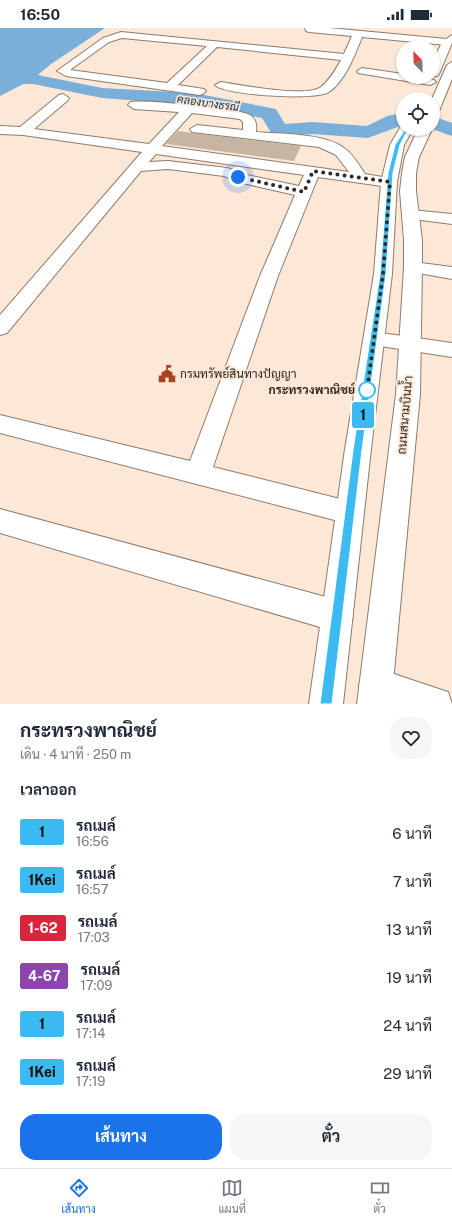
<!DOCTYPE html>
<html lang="th">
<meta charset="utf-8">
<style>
body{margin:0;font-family:"Public Sans",Sarabun,sans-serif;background:#f6f6f7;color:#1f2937;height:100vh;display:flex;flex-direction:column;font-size:15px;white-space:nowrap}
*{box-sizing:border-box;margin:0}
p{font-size:13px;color:#747a83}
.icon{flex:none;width:22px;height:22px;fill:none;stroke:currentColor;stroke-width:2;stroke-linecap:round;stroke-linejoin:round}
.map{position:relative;height:676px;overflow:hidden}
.details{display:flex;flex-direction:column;background:#fff;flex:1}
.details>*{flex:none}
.badge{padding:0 8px;border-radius:3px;font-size:14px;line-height:26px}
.needle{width:26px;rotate:337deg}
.tools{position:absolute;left:396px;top:12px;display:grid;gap:8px}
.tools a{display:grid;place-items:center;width:44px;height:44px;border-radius:50%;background:#fff;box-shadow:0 1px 3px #0004;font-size:20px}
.you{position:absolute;width:20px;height:20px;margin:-10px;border:3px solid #fff;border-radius:50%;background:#1a73e8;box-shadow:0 0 0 6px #1a73e833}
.map>.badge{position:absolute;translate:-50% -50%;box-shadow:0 0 0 2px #fff}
h2{padding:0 20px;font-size:15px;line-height:36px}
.round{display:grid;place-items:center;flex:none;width:42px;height:42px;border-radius:16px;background:#f6f6f7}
.head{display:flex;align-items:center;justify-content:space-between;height:68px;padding:0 20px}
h1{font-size:19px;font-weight:700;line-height:30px}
.button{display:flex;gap:8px;margin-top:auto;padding:8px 20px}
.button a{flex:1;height:46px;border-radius:16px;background:#1a73e8;color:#fff;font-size:16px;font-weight:700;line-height:46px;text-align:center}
.button a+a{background:#f6f6f7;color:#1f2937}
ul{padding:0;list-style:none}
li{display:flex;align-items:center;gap:12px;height:48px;padding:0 20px}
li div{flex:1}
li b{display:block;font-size:15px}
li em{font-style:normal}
li .badge{min-width:44px;font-weight:700;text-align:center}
.status{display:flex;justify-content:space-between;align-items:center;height:28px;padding:0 20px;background:#fff;direction:ltr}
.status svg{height:11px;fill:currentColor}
.tabs{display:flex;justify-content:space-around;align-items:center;height:56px;border-top:1px solid #e0e1e3;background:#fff;font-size:11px;color:#747a83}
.tabs a{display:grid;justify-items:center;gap:2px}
.tabs .on{color:#1a73e8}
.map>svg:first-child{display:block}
.water{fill:#7aafd9}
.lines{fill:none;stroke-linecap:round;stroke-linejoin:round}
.river{fill:#7aafd9;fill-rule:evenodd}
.building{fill:#c8b4a3}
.minor-casing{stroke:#8e7b6b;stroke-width:2}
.major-casing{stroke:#8e7b6b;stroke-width:2}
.minor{fill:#fff;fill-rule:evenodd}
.major{fill:#fff;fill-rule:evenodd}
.line{fill:#3cbbf2;stroke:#fff}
.walk{stroke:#2f2720;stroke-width:4;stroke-dasharray:0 7.2}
.stop-dot{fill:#fff;stroke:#3cbbf2;stroke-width:2}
.labels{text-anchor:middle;stroke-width:3.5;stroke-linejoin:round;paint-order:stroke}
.far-water-label{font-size:11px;font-style:italic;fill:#032f4b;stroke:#fde8d7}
.poi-label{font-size:12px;fill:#2f2720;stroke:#fde8d7;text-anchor:start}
.stop-label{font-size:12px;font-weight:bold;fill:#2f2720;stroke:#fde8d7;text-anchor:end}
.street-label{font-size:12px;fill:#2f2720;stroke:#fde8d7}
</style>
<div class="status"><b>16:50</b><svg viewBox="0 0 49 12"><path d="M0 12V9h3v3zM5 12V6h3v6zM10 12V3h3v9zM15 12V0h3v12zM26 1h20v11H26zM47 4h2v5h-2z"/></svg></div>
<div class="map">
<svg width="452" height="676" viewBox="0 0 452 676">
<rect width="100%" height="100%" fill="#fde8d7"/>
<!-- water -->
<path class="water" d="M 0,0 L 105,0 L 51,36 L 33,51 L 0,68 Z"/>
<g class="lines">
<!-- river -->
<path class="river" d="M 0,46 L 33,46 L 102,60 L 194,65 L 276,81 L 285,96 L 313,94 L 367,98 L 387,88 L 403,85 L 403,97 L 368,110 L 313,106 L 279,108 L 272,106 L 262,90 L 194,77 L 102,70 L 33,56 L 0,56 Z
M 433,88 L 452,95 L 452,108 L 432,101 Z"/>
</g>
<!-- building -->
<path class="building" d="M 178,103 L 192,105 L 301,118 L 294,133 L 166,116 Z"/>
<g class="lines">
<!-- minor casing -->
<g class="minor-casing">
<path id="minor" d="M 305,0 L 329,0 L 447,11 L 452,14 L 447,17 L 362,9 C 355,27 345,53 329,64 C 317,73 223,67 215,57 L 221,54 C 240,57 307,70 321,59 C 330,52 336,41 341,32 L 217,19 L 178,57 L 204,61 L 206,63 L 204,65 L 200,67 L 66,48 L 57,43 L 103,10 L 121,4 L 344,26 L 352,8 L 309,4 L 306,3 ZM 122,10 L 207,18 L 167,55 L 70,42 L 109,14 Z
M 362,40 L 403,46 L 403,49 L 420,49 L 434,52 L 436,54 L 430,57 L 358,45 L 357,43 Z
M 63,66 L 69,70 L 67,73 L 34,101 L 149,116 L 179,84 L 134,81 L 128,77 L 130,74 C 142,71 242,81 250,87 C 256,91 257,97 256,104 C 280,106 325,105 344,120 C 353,126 359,137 365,146 L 394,151 L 397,154 L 394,157 L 389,159 L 318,149 L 278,248 L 213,439 L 360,476 L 364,484 L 360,492 L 350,496 L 0,405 L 0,387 L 190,433 L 260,248 L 295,167 L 238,154 L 224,148 L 168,141 L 141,143 L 7,305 L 0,307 L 0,287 L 142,124 L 23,107 L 0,106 L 0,98 L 20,99 L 59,67 ZM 192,85 L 240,91 L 243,94 L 243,102 L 197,97 L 190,101 L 192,104 L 319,119 L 336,127 L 349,144 L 162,118 ZM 156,126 L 304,147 L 299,158 L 247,147 L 227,140 L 168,133 L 149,134 Z
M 411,182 L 452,186 L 452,196 L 405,190 L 403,187 L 405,184 Z
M 413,234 L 452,239 L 452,251 L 407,243 L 404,239 L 407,235 Z
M 374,304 L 452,315 L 452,329 L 367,316 L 364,311 L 367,306 Z
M 0,481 L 337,572 L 348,577 L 353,588 L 348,599 L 337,604 L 0,505 Z
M 376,640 L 448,664 L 452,676 L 382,676 L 364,669 L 359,657 L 364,645 Z"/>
</g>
<!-- major casing -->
<g class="major-casing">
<path id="major" d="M 452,7 L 452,15 L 439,46 L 437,48 L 432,49 L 433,34 L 442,14 Z
M 452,34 L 452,51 L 439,83 L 433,87 L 432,71 L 447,37 Z
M 401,98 L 403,98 L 403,101 L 413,101 L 404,117 L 397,154 L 392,246 L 371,421 L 343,676 L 309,676 L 345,421 L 374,246 L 381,154 L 390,117 Z
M 418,101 L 432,101 L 419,129 L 416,145 L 416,163 L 422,212 L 422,239 L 420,366 L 391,676 L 357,676 L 396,366 L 404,239 L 404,212 L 400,163 L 402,145 L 405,129 Z"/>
</g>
<!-- minor -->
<use href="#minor" class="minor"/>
<!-- major -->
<use href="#major" class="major"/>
</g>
<!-- line -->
<path class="line" d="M 406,100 L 408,101 L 400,117 L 393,145 L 386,246 L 362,422 L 332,676 L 320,676 L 353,422 L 380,246 L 388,145 L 395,117 Z"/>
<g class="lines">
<!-- walk -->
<path class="walk" d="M 238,149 L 304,164 L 313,143 L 390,154 L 383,246 L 367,362"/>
</g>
<!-- icons -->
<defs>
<g id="civic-bare" transform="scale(1.38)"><path d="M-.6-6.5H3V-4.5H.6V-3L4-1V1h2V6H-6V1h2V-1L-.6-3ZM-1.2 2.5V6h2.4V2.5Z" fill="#a94122" stroke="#fde8d7" stroke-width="2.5" paint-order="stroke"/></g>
</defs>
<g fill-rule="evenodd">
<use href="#civic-bare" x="167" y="346"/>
</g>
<!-- markers -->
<circle class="stop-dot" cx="367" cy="362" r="8"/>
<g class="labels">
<!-- far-water labels -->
<g class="far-water-label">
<text transform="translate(208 75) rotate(8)" y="4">คลองบางธรณี</text>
</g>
<!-- poi labels -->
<g class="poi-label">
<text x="180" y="350">กรมทรัพย์สินทางปัญญา</text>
</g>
<!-- stop labels -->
<g class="stop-label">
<text x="355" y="366">กระทรวงพาณิชย์</text>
</g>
<!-- street labels -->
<g class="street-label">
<text transform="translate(405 387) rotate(-85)" y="4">ถนนสนามบินน้ำ</text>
</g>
</g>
</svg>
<div class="tools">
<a><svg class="needle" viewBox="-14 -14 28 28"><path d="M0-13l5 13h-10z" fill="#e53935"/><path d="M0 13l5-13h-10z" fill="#747a83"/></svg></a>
<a><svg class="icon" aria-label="locate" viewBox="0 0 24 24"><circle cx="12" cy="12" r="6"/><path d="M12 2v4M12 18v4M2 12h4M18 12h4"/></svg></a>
</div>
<div class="you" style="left:238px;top:149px"></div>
<b class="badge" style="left:363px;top:387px;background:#3cbbf2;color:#111">1</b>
</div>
<section class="details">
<div class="head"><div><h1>กระทรวงพาณิชย์</h1><p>เดิน · 4 นาที · 250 m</p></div><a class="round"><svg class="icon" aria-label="heart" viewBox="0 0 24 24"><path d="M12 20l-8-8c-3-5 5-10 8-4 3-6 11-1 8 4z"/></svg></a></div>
<h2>เวลาออก</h2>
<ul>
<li><span class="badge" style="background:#3cbbf2;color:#111">1</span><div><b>รถเมล์</b><p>16:56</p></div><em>6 นาที</em></li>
<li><span class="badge" style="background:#3cbbf2;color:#111">1Kei</span><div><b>รถเมล์</b><p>16:57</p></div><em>7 นาที</em></li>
<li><span class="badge" style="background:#d7263d;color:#fff">1-62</span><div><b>รถเมล์</b><p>17:03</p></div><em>13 นาที</em></li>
<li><span class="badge" style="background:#8e44ad;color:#fff">4-67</span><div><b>รถเมล์</b><p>17:09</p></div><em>19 นาที</em></li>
<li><span class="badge" style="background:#3cbbf2;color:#111">1</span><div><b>รถเมล์</b><p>17:14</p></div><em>24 นาที</em></li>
<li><span class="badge" style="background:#3cbbf2;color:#111">1Kei</span><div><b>รถเมล์</b><p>17:19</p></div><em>29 นาที</em></li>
</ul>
<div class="button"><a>เส้นทาง</a><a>ตั๋ว</a></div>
</section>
<nav class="tabs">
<a class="on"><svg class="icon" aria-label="directions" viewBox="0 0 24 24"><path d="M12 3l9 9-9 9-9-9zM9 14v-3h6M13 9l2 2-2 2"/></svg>เส้นทาง</a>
<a><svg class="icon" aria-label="map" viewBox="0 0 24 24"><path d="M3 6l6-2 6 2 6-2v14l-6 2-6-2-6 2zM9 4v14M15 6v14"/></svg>แผนที่</a>
<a><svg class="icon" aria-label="tickets" viewBox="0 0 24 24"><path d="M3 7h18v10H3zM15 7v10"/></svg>ตั๋ว</a>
</nav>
